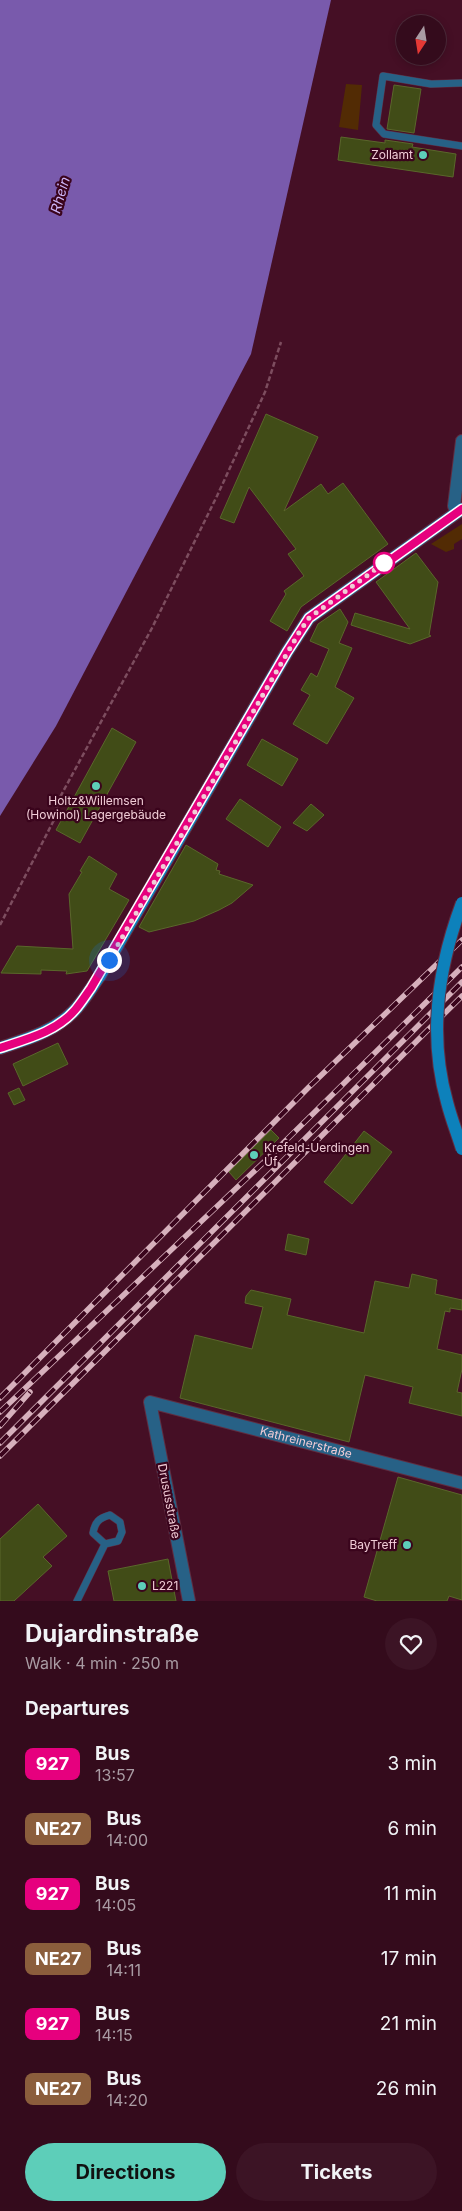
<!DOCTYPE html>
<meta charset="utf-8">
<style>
body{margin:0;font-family:Inter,sans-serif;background:#3c1425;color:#f1f3f6;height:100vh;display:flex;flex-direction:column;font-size:19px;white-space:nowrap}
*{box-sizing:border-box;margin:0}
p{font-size:16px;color:#a99ba3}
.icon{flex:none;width:28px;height:28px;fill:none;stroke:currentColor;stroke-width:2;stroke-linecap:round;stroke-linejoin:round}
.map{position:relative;height:1601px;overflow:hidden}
.details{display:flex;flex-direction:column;background:#340b1c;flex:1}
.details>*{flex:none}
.badge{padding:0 10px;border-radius:8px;font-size:18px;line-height:32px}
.needle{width:32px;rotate:192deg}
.fabs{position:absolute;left:396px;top:15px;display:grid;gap:10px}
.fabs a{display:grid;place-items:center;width:50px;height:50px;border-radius:50%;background:#340b1c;box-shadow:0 2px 8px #0003,0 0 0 1px #4e2b3b;font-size:25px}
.you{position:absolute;width:25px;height:25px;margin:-12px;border:4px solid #fff;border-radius:50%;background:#1a73e8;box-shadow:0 0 0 8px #1a73e833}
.map>.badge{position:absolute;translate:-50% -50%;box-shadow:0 0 0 2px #fff}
h2{padding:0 25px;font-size:19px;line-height:45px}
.round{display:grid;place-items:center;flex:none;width:52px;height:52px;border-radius:26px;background:#3c1425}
.head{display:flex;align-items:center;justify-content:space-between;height:85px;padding:0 25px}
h1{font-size:24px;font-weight:700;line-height:38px}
.cta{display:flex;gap:10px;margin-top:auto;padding:10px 25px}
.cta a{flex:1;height:58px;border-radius:30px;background:#5dceb9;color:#111;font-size:20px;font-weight:700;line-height:58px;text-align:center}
.cta a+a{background:#3c1425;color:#f1f3f6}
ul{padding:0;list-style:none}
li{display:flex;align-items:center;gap:15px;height:65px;padding:0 25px}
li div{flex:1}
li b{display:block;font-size:19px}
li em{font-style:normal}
li .badge{min-width:55px;font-weight:700;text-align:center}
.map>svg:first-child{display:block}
.green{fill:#522b04}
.water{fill:#795aac}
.building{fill:#414c17;stroke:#5a672b}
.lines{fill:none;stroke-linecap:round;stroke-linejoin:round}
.lane-casing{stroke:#602d41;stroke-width:8}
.street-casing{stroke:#602d41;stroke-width:14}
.secondary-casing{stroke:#602d41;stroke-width:14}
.path{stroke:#7d4d5f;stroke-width:2.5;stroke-dasharray:5 2.5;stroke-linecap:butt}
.lane{stroke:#276186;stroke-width:7}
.street{stroke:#276186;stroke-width:12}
.secondary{stroke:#0d81bb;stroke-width:12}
.rail-casing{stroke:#d6b0bc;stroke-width:5.5}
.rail{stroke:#3a041c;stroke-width:4;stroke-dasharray:11;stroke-linecap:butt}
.secondary-bridge-casing{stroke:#602d41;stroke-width:14;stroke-linecap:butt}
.secondary-bridge{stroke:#0d81bb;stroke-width:12}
.line-casing{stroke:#fff;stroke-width:11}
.line{stroke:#e6007e;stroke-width:8}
.walk{stroke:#f0ccd6;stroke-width:5;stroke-dasharray:0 9}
.poi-dot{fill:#5dceb9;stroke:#3a041c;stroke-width:2}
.stop-dot{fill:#fff;stroke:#e6007e;stroke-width:2.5}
.labels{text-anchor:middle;stroke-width:4.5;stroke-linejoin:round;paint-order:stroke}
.poi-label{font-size:12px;fill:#f0ccd6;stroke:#3a041c;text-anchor:end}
.street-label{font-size:12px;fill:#f0ccd6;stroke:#3a041c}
.water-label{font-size:14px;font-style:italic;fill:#cab4f6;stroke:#3a041c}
</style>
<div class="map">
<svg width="462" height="1601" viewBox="0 0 462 1601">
<rect width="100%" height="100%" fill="#450f25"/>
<!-- green -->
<path class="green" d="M 346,84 L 362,85 L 358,130 L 339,127 Z
M 462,524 L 462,539 L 454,544 L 454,549 L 446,552 L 431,544 Z"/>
<!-- water -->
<path class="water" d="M 0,0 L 331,0 L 251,354 L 56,726 L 0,816 Z"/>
<!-- building -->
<path class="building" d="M 394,85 L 421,89 L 414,133 L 387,129 Z
M 341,137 L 385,143 L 385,140 L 413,144 L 412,147 L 456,154 L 453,177 L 338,160 Z
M 266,414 L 318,437 L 284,511 L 321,484 L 328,494 L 343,483 L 388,544 L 301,607 L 287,631 L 270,621 L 286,594 L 284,591 L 304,576 L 288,554 L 296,549 L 249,487 L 234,523 L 220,518 Z
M 416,553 L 438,582 L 429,635 L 431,636 L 410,644 L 351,625 L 355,613 L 410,629 L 376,582 Z
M 340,609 L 348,622 L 339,643 L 352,648 L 335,687 L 354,698 L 327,744 L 293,724 L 310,695 L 301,690 L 311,673 L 317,677 L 329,649 L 310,641 L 318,624 Z
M 112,728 L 136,742 L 80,843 L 56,830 Z
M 262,739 L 298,759 L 282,786 L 247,765 Z
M 240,799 L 281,827 L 268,847 L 226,819 Z
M 311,804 L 324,815 L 307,831 L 293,823 Z
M 186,845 L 218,864 L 216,870 L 220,871 L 219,874 L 253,885 L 232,903 L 219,910 L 194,921 L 149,932 L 139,927 Z
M 89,856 L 117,874 L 109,889 L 129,900 L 87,971 L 66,974 L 67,971 L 41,970 L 41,974 L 1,973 L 17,946 L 73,949 L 69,894 L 82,872 L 80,871 Z
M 58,1043 L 68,1064 L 23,1086 L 13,1064 Z
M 19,1088 L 25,1100 L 14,1105 L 8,1093 Z
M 271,1130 L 279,1138 L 236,1180 L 229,1172 Z
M 364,1131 L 392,1152 L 352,1204 L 324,1182 Z
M 288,1234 L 309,1239 L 306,1255 L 285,1250 Z
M 412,1274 L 437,1280 L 435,1294 L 462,1300 L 462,1310 L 450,1308 L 450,1312 L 445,1311 L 437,1349 L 462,1355 L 462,1369 L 457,1392 L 462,1393 L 462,1416 L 409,1403 L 413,1387 L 365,1375 L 349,1442 L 180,1398 L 195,1335 L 252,1349 L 263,1307 L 245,1303 L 246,1296 L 251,1290 L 291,1299 L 287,1315 L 364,1333 L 375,1281 L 409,1288 Z
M 398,1477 L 462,1495 L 462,1600 L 449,1596 L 447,1601 L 377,1601 L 364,1597 Z
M 38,1504 L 67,1536 L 43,1557 L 52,1566 L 14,1601 L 0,1601 L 0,1539 Z
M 168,1559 L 176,1601 L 114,1601 L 108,1571 Z"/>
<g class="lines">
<!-- lane casing -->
<g class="lane-casing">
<path id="lane" d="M 462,83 L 431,84 L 383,76 L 376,125 L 384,134 L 462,146
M 110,1515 L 120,1522 L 122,1532 L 118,1541 L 105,1544 L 93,1533 C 95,1522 99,1518 110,1515 Z
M 77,1601 L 105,1544"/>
</g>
<!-- street casing -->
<g class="street-casing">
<g id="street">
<path d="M 457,512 L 454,506 L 462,441"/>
<path id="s1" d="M 189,1601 L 150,1402 L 462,1483"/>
</g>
</g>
<!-- secondary casing -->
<g class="secondary-casing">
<path id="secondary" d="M 0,1048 C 27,1039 53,1032 73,1012 C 83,1002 91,988 99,977 L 287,652 L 309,618 L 462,509"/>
</g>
<!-- path -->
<path class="path" d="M 0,925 L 54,820 L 59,799 L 152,628 L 217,496 L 265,392 L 281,342"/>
<!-- lane -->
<use href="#lane" class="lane"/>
<!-- street -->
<use href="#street" class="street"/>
<!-- secondary -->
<use href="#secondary" class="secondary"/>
<!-- rail casing -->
<g class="rail-casing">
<path id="rail" d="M 0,1398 L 309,1087 L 462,940
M 0,1412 L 264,1162 L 462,967
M 0,1426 L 30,1392
M 0,1443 L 462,982
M 0,1456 L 462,996"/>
</g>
<!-- rail -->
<use href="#rail" class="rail"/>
<!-- secondary-bridge casing -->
<g class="secondary-bridge-casing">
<path id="secondary-bridge" d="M 462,903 C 438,967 428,1035 447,1102 C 451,1118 457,1133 462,1149"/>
</g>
<!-- secondary-bridge -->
<use href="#secondary-bridge" class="secondary-bridge"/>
</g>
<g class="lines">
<!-- line casing -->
<g class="line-casing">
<path id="line" d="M 0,1048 C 27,1039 56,1032 75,1010 C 81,1003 86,995 91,988 L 287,652 L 309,618 L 462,509"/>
</g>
<!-- line -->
<use href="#line" class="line"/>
<!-- walk -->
<path class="walk" d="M 109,960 L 300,631 L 309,618 L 387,561 L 384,563"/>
</g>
<!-- markers -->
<g class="poi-dot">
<circle cx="423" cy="155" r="5"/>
<circle cx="96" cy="786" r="5"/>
<circle cx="254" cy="1155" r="5"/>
<circle cx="407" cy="1545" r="5"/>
<circle cx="142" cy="1586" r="5"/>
</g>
<circle class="stop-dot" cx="384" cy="563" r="10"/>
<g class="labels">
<!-- poi labels -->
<g class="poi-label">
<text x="413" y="159">Zollamt</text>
<text x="96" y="805" text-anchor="middle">Holtz&amp;Willemsen<tspan x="96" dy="14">(Howinol) Lagergebäude</tspan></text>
<text x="264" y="1152" text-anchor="start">Krefeld-Uerdingen<tspan x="264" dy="14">Uf</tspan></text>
<text x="397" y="1549">BayTreff</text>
<text x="152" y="1590" text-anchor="start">L221</text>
</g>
<!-- street labels -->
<g class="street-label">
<text dy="4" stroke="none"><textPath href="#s1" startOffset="364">Kathreinerstraße</textPath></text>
<text transform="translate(169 1501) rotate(79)" y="4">Drususstraße</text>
</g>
<!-- water labels -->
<g class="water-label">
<text transform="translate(60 195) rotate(-74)" y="5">Rhein</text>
</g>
</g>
</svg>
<div class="fabs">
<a><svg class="needle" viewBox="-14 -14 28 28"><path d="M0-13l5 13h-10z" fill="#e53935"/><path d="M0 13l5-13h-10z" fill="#a99ba3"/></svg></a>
</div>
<div class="you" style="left:109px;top:960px"></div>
</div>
<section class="details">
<div class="head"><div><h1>Dujardinstraße</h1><p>Walk · 4 min · 250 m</p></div><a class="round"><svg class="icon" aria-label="heart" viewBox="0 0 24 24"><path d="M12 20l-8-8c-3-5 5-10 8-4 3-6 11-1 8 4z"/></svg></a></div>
<h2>Departures</h2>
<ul>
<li><span class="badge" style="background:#e6007e;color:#fff">927</span><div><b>Bus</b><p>13:57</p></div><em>3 min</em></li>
<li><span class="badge" style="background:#8b5e3c;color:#fff">NE27</span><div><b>Bus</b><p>14:00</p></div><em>6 min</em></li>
<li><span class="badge" style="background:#e6007e;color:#fff">927</span><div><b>Bus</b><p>14:05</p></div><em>11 min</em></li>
<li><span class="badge" style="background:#8b5e3c;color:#fff">NE27</span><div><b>Bus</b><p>14:11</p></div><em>17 min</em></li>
<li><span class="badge" style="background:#e6007e;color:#fff">927</span><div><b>Bus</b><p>14:15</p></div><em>21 min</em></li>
<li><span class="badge" style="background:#8b5e3c;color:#fff">NE27</span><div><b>Bus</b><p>14:20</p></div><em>26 min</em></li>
</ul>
<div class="cta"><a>Directions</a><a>Tickets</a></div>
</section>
